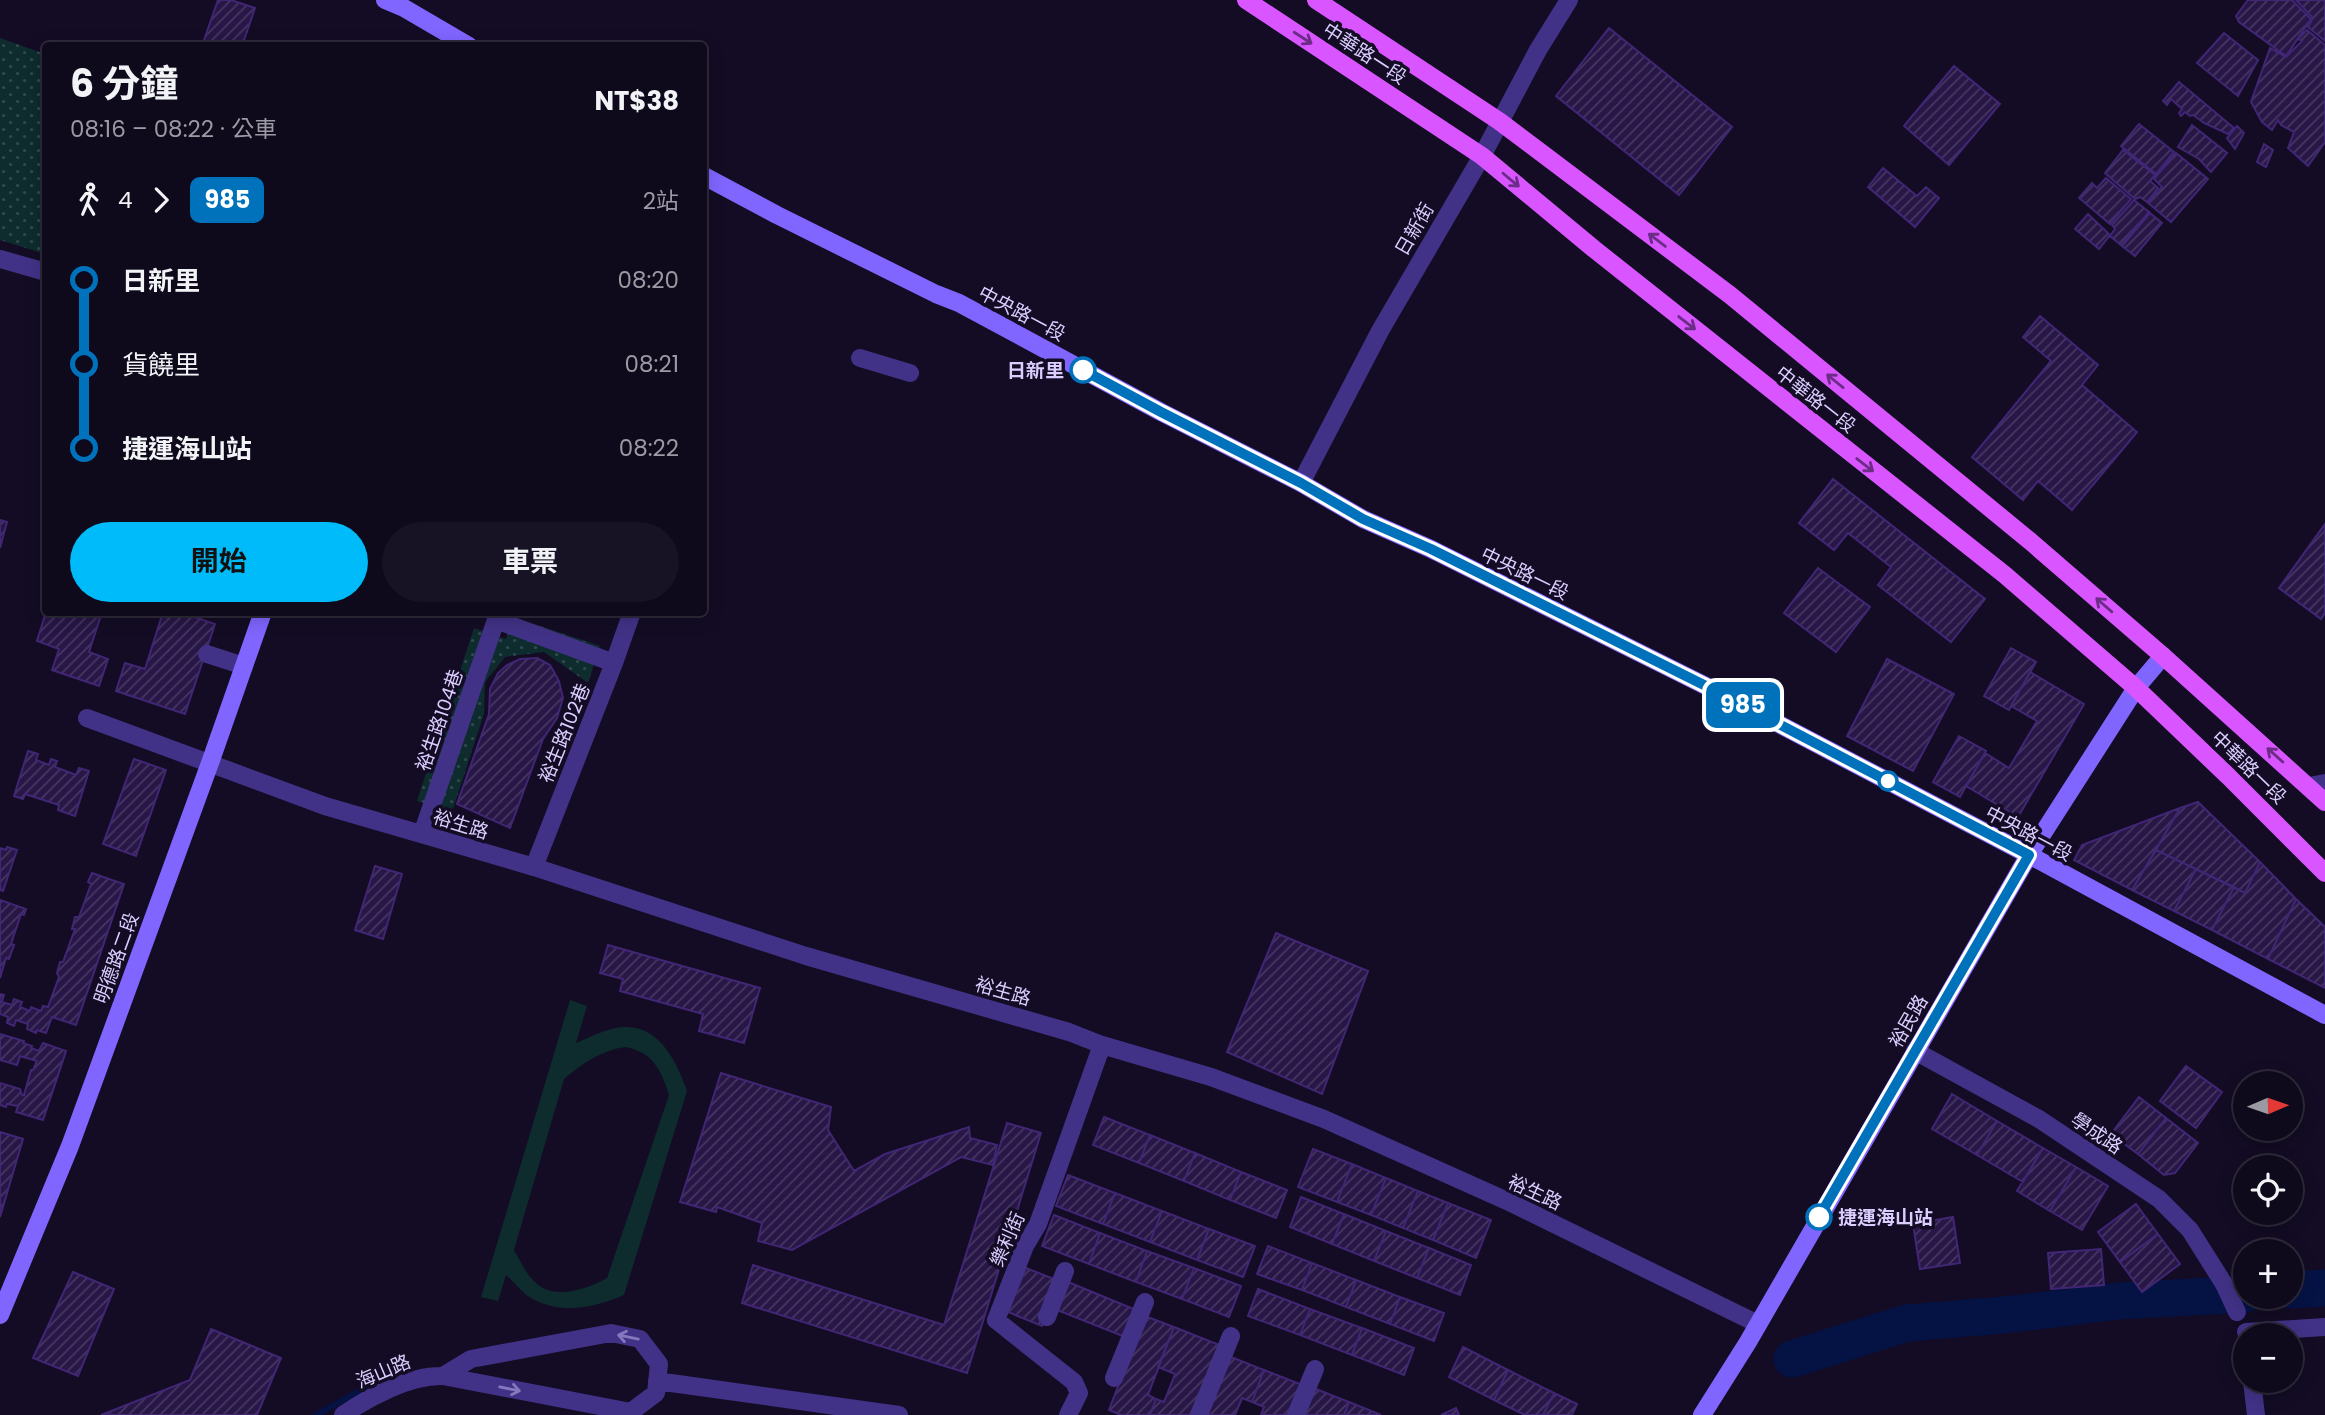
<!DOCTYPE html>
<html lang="zh-TW">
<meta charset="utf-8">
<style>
body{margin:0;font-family:Poppins,"Noto Sans TC",sans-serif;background:#171224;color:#f1f3f6;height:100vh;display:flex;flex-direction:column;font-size:26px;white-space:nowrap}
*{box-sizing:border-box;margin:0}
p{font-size:23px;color:#9b9aa3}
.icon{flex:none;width:38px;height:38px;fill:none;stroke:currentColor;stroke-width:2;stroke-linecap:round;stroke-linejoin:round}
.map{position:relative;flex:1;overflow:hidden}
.drawer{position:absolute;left:42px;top:42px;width:665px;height:574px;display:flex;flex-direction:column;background:#0e091b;border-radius:7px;box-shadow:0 4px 18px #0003,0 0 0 2px #2e2a3a}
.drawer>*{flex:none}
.badge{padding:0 14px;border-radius:10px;font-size:24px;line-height:46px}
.needle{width:46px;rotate:88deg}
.buttons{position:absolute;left:2233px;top:1071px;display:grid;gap:14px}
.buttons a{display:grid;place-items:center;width:70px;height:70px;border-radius:50%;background:#0e091b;box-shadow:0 4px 18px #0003,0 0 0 2px #2e2a3a;font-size:35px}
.map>.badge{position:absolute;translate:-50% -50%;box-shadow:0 0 0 4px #fff}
.legs{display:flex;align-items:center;gap:10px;height:77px;padding:0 28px;font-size:23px}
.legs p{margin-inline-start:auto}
.headline{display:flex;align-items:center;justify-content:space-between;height:119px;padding:0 28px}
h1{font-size:38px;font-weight:700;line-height:52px}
.cta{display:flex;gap:14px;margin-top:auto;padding:14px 28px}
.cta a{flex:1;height:80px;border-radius:42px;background:#00bbf9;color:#111;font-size:28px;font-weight:700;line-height:80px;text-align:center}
.cta a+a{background:#171224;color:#f1f3f6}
ul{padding:0 28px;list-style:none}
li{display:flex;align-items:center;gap:24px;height:84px;font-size:26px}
li i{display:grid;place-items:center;width:10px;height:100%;margin:0 9px;background:currentColor}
li i::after{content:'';width:18px;height:18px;margin:-9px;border:5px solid;border-radius:50%;background:#0e091b}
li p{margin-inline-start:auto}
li:first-child i{background:linear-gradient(#0000 50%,currentColor 0)}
li:last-child i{background:linear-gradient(currentColor 50%,#0000 0)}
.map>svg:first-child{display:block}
.grass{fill:url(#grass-dots)}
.garden{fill:#0e2b2e;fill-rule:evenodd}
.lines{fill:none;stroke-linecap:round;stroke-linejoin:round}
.stream{stroke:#051244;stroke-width:6}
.river{stroke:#051244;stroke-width:37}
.building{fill:url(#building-hatch);stroke:#412675;stroke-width:2}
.street{stroke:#423287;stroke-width:18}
.secondary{stroke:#8065ff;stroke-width:18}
.primary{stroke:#d955ff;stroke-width:18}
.street-bridge{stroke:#423287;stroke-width:18}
.oneway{stroke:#6c2d87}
.oneway2{stroke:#8778bd}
.line-1-casing{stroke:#fff;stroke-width:16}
.line-1{stroke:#0072bc;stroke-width:10}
.stop-1-dot{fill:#fff;stroke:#0072bc;stroke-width:3.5}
.labels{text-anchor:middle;stroke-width:7;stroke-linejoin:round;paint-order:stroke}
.street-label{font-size:19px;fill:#dbceff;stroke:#130c24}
.stop-label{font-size:19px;font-weight:bold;fill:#dbceff;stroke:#130c24;text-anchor:end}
</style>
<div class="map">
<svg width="2325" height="1415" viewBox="0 0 2325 1415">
<defs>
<pattern id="grass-dots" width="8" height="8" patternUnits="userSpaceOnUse" patternTransform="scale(1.75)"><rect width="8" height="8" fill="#0e2b2e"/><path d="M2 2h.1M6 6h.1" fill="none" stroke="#30494d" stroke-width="1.8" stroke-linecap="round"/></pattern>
<pattern id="building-hatch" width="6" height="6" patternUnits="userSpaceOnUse" patternTransform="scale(1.75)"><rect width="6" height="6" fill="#271646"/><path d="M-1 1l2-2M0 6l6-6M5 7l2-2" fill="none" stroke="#463762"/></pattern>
</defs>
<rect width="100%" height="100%" fill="#130c24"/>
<!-- grass -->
<path class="grass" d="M 0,38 L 45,54 L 45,254 L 0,240 Z
M 513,617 L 600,646 L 588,683 L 544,652 L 505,657 L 485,682 L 484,714 L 452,812 L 417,801 L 474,628 L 506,639 Z"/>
<!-- garden -->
<path class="garden" d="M 570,1000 L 587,1006 L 576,1043 C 588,1038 599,1032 612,1029 C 655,1018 675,1057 687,1091 L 624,1295 C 594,1308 560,1315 531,1298 C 522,1293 514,1282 506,1275 L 498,1301 L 481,1297 ZM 625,1047 C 653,1052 661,1070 669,1095 L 607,1278 C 588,1289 553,1301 535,1282 C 526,1274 520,1260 514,1250 L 564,1079 C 583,1063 600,1051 625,1047 Z"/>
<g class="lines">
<!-- stream -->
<path class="stream" d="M 316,1415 L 379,1380"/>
<!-- river -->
<path class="river" d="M 2291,1290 L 2325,1288
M 1792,1359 L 1907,1323 L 2004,1315 L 2119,1301 L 2245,1294"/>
</g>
<!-- building -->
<path class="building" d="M 218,0 L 231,0 L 255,8 L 242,46 L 202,46 Z
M 2248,0 L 2292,0 L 2311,19 L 2286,56 L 2239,22 L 2236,16 Z
M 2296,0 L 2325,0 L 2325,41 L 2308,27 L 2313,18 Z
M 1609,28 L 1732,127 L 1679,195 L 1556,96 Z
M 2307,30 L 2325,45 L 2325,142 L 2308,166 L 2288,148 L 2294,132 L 2281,125 L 2278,120 L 2272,130 L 2262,122 L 2251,102 L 2270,48 L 2286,57 L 2302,41 L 2298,39 Z
M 2224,33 L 2258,60 L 2238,96 L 2197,63 Z
M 1954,66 L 2000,104 L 1949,165 L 1904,126 Z
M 2179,82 L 2234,128 L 2228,134 L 2204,123 L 2193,115 L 2190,116 L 2185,112 L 2181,116 L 2179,113 L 2182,109 L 2171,99 L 2167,105 L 2163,101 Z
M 2139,124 L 2174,152 L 2156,174 L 2121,146 Z
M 2192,125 L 2227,153 L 2211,172 L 2199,159 L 2178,147 Z
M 2237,126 L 2244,133 L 2235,149 L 2227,138 Z
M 2264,144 L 2273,150 L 2266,167 L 2257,162 Z
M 2123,150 L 2155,175 L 2150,181 L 2158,188 L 2147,202 L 2140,197 L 2135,199 L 2105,173 Z
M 2176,153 L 2208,179 L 2171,222 L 2148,203 L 2162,187 L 2154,179 Z
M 1883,168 L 1917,196 L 1926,187 L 1939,198 L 1915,227 L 1868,187 Z
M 2106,178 L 2131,199 L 2110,224 L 2079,198 L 2092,183 L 2097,188 Z
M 2134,200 L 2149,212 L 2121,245 L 2110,236 L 2115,229 L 2112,225 Z
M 2150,213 L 2162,223 L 2135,256 L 2122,246 Z
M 2088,214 L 2110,235 L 2099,249 L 2075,229 Z
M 2040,316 L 2098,365 L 2082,385 L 2137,432 L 2072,510 L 2038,481 L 2023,500 L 1972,457 L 2051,361 L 2023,337 Z
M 1833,479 L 1985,599 L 1951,642 L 1878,585 L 1891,567 L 1848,533 L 1834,550 L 1799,523 Z
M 0,520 L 7,522 L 0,548 Z
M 2325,524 L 2325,613 L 2321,619 L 2279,588 Z
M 1818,568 L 1870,607 L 1836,652 L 1784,613 Z
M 46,612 L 102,612 L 89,652 L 108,659 L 99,686 L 52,670 L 59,649 L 37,641 Z
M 163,612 L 180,612 L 215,624 L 185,714 L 116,691 L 125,663 L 145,669 Z
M 2011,648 L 2036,662 L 2009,710 L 1984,696 Z
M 537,658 L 550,665 L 559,681 L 563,698 L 557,718 L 543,739 L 510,828 L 457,804 L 489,714 L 490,689 L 498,673 L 507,665 L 520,659 Z
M 1887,659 L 1954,694 L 1913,771 L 1847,736 Z
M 2030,672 L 2084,704 L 2018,817 L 1966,786 L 1985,753 L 2009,768 L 2037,721 L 2011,706 Z
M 1959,736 L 1986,751 L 1960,797 L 1933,782 Z
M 28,751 L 38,754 L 36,760 L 49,765 L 51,759 L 57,761 L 55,767 L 76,775 L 79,768 L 89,771 L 75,816 L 58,810 L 59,805 L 25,794 L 23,799 L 14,796 Z
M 134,759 L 166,770 L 136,856 L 103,844 Z
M 2198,802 L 2260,862 L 2245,893 L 2156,850 L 2180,808 Z
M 2180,808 L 2132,890 L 2074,860 L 2082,845 Z
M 7,847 L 17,850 L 3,891 L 0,890 L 0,848 L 6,850 Z
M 2156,850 L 2196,869 L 2174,911 L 2132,890 Z
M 2260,862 L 2296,899 L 2268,959 L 2212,930 L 2234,887 L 2245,893 Z
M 375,866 L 402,874 L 383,939 L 355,930 Z
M 2196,869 L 2234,887 L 2212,930 L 2174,911 Z
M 92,873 L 124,884 L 76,1025 L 52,1017 L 46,1033 L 37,1030 L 36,1033 L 27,1029 L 28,1024 L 16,1020 L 14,1026 L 7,1023 L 8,1017 L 0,1014 L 0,994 L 4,995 L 2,1002 L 12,1005 L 14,999 L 22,1002 L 20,1007 L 30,1011 L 31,1007 L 41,1011 L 43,1006 L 48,1007 L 59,977 L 57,973 L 60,962 L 63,962 L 75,929 L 72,929 L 75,917 L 79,917 L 91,884 L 88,882 Z
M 2296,899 L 2325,927 L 2325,988 L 2268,959 Z
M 0,900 L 26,909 L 24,915 L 21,914 L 11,944 L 14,945 L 9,959 L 6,958 L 0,978 Z
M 1276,933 L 1368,971 L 1322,1094 L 1227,1052 Z
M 608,945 L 760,988 L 744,1043 L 699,1031 L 703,1014 L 620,991 L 623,979 L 600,973 Z
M 0,1034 L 24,1041 L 23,1043 L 32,1046 L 31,1048 L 39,1051 L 43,1043 L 66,1051 L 43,1120 L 16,1112 L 18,1106 L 7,1104 L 6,1107 L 0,1105 L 0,1083 L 20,1089 L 22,1095 L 24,1095 L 31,1070 L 33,1070 L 37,1061 L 20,1056 L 17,1065 L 0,1060 Z
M 2186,1066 L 2222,1092 L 2196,1128 L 2160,1101 Z
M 721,1073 L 831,1107 L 828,1130 L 854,1171 L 885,1154 L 969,1127 L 970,1138 L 997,1145 L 993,1165 L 961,1157 L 792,1250 L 758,1241 L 762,1223 L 717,1207 L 716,1212 L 680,1202 Z
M 1952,1094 L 1997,1121 L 1977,1155 L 1932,1129 Z
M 2139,1097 L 2166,1118 L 2138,1154 L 2111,1134 Z
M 1104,1117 L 1150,1135 L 1139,1163 L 1093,1145 Z
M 2166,1118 L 2198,1143 L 2175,1173 L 2164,1175 L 2138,1154 Z
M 1997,1121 L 2043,1148 L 2023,1182 L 1977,1155 Z
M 1007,1123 L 1041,1133 L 967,1373 L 742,1303 L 753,1265 L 944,1325 Z
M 0,1132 L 23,1139 L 0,1217 Z
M 1150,1135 L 1195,1153 L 1184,1181 L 1139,1163 Z
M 2043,1148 L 2076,1167 L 2050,1211 L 2017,1191 Z
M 1313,1149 L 1352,1164 L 1337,1202 L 1298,1187 Z
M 1195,1153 L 1241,1172 L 1230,1200 L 1184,1181 Z
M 1352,1164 L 1386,1178 L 1371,1215 L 1337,1202 Z
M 2076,1167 L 2108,1186 L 2082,1230 L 2050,1211 Z
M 1241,1172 L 1287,1190 L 1276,1218 L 1230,1200 Z
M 1068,1175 L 1115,1193 L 1103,1224 L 1056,1206 Z
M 1386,1178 L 1418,1191 L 1403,1228 L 1371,1215 Z
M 1418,1191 L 1448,1203 L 1433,1240 L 1403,1228 Z
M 1115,1193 L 1162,1211 L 1150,1242 L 1103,1224 Z
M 1301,1197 L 1344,1214 L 1332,1244 L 1290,1227 Z
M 1448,1203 L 1491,1220 L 1476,1258 L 1433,1240 Z
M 2136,1204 L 2158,1234 L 2120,1262 L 2098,1232 Z
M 1162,1211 L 1209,1229 L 1197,1260 L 1150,1242 Z
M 1344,1214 L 1386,1231 L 1374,1261 L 1332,1244 Z
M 1054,1215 L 1100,1233 L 1089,1264 L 1042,1246 Z
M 1953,1217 L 1960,1263 L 1920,1269 L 1913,1224 Z
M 1209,1229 L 1255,1246 L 1243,1277 L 1197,1260 Z
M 1386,1231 L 1429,1248 L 1417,1278 L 1374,1261 Z
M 1100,1233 L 1147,1251 L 1136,1282 L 1089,1264 Z
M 2158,1234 L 2180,1264 L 2142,1292 L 2120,1262 Z
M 1268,1246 L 1312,1263 L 1302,1290 L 1257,1274 Z
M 1429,1248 L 1471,1265 L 1460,1295 L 1417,1278 Z
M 2101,1249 L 2104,1285 L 2051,1289 L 2048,1253 Z
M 1147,1251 L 1194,1268 L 1182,1299 L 1136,1282 Z
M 1312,1263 L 1356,1280 L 1346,1307 L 1302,1290 Z
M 1026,1268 L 1059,1281 L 1042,1326 L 1008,1312 Z
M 1194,1268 L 1241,1286 L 1229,1317 L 1182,1299 Z
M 73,1272 L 114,1289 L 78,1376 L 33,1358 Z
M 1356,1280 L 1400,1297 L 1390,1324 L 1346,1307 Z
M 1068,1282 L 1141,1312 L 1130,1339 L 1057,1310 Z
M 1258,1289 L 1310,1309 L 1300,1335 L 1248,1316 Z
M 1400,1297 L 1444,1313 L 1434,1341 L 1390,1324 Z
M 1310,1309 L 1362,1328 L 1352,1355 L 1300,1335 Z
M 1145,1316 L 1174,1327 L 1148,1395 L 1156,1399 L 1150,1415 L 1121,1415 L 1109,1410 Z
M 1174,1327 L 1222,1346 L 1196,1415 L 1150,1415 L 1156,1399 L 1164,1402 L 1175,1374 L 1158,1367 Z
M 1362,1328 L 1414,1348 L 1404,1375 L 1352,1355 Z
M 211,1329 L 281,1358 L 257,1415 L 101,1415 L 190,1380 Z
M 1463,1347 L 1508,1370 L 1494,1400 L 1449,1377 Z
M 1226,1355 L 1264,1370 L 1252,1402 L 1242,1398 L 1235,1415 L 1203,1415 Z
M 1264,1370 L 1305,1386 L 1294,1415 L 1261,1415 L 1264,1407 L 1252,1402 Z
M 1508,1370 L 1554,1393 L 1543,1415 L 1525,1415 L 1494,1400 Z
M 1311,1387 L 1349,1402 L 1344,1415 L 1300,1415 Z
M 1554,1393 L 1577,1404 L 1572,1415 L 1543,1415 Z
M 1349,1402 L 1381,1415 L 1344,1415 Z
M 1456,1408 L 1459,1415 L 1441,1415 Z"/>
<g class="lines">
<!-- street -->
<path class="street" d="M 0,259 L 46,272
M 860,358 L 910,373
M 1301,483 L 1380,331 L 1482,156 L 1538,50 L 1569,0
M 207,654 L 244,666
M 87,718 L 325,806 L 534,867 L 806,956 L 1069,1032 L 1102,1045 L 1211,1077 L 1324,1119 L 1507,1201 L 1758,1324
M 2309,786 L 2325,783
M 422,834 L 496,620 L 614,663
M 534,867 L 614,663 L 632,612
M 1915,1051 L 2039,1119 L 2159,1199 L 2190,1230 L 2224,1284
M 1047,1317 L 1065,1271
M 2246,1332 L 2325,1327
M 1114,1378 L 1145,1302
M 657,1381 L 899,1415
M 2252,1381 L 2256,1415
M 343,1415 C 369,1397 410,1375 443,1376 L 631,1412 L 656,1393 L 659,1364 L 640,1339 L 611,1333 L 471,1359 L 443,1376
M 1068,1415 L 1079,1393 L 1074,1382 L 996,1320 L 1025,1246 L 1038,1224 L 1102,1045
M 1199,1415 L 1231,1336
M 1296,1415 L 1315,1369"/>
<!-- secondary -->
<path class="secondary" d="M 385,0 L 404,8 L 469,46
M 704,176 L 777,215 L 936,294 L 959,303 L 1161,412 L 1301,483 L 1363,519 L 1431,549 L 1710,688 L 2029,855 L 2325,1015
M 0,1315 L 70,1146 L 210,763 L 263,612
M 1702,1415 L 1748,1342 L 2029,855 L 2136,688 L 2163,656"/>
<!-- primary -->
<path class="primary" d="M 1246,0 L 1482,156 L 1594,249 L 2005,575 L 2136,688 L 2228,776 L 2325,873
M 1316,0 L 1499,121 L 1730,295 L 2030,541 L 2163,656 L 2325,802"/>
<!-- street-bridge -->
<path class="street-bridge" d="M 2224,1284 L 2237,1312"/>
</g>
<!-- one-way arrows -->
<defs><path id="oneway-shaft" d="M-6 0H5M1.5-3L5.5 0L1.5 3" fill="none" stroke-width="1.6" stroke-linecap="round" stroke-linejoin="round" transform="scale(1.75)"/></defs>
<g class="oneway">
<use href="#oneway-shaft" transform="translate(1303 38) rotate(33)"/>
<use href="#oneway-shaft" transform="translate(1511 180) rotate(40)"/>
<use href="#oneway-shaft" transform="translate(1657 240) rotate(-143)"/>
<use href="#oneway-shaft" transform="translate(1687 323) rotate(38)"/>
<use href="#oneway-shaft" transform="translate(1835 381) rotate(-141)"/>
<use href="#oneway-shaft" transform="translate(1865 465) rotate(38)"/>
<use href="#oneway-shaft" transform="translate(2104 605) rotate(-139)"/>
<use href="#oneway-shaft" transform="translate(2275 755) rotate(-138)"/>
</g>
<g class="oneway2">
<use href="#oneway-shaft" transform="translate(628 1337) rotate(-168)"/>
<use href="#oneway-shaft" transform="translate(510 1389) rotate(11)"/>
</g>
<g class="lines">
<!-- line-1 casing -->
<g class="line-1-casing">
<path id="line-1" d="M 1083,370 L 1161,412 L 1301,483 L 1363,519 L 1431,549 L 1710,688 L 2029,855 L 1819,1217"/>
</g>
<!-- line-1 -->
<use href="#line-1" class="line-1"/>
</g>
<!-- markers -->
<g class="stop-1-dot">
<circle cx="1083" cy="370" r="12"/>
<circle cx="1888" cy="781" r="9"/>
<circle cx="1819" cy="1217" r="12"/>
</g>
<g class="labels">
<!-- street labels -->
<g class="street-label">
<text transform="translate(1365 53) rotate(33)" y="7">中華路一段</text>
<text transform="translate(1414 229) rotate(-60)" y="7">日新街</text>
<text transform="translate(1022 313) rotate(28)" y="7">中央路一段</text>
<text transform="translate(1816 399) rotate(38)" y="7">中華路一段</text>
<text transform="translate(1525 573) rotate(26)" y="7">中央路一段</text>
<text transform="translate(439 720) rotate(-71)" y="7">裕生路104巷</text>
<text transform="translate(564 733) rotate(-68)" y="7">裕生路102巷</text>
<text transform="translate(2249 767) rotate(44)" y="7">中華路一段</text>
<text transform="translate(461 824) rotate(17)" y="7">裕生路</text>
<text transform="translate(2029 833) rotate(28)" y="7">中央路一段</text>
<text transform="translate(116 958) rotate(-70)" y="7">明德路二段</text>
<text transform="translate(1003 991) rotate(16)" y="7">裕生路</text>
<text transform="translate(1908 1021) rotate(-60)" y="7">裕民路</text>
<text transform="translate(2097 1133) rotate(34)" y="7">學成路</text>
<text transform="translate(1535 1192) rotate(25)" y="7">裕生路</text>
<text transform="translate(1007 1239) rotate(-66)" y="7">樂利街</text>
<text transform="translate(383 1371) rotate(-23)" y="7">海山路</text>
</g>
<!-- stop labels -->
<g class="stop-label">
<text x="1064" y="377">日新里</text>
<text x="1838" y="1224" text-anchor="start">捷運海山站</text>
</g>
</g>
</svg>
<div class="buttons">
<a><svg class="needle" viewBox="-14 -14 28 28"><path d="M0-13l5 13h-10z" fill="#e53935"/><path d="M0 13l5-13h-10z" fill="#9b9aa3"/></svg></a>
<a><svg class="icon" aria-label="locate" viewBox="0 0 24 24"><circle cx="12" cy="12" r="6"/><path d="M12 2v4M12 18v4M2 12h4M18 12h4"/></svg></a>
<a>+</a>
<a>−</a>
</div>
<b class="badge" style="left:1743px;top:705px;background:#0072bc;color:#fff">985</b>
<section class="drawer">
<div class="headline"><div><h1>6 分鐘</h1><p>08:16 – 08:22 · 公車</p></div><b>NT$38</b></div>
<div class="legs"><svg class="icon" aria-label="walk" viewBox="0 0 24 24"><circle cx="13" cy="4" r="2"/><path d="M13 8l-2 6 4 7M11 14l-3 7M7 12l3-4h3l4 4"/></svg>4<svg class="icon" aria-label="forward" viewBox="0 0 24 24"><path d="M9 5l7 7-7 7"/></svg><b class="badge" style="background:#0072bc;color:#fff">985</b><p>2站</p></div>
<ul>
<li><i style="color:#0072bc"></i><b>日新里</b><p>08:20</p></li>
<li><i style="color:#0072bc"></i><span>貨饒里</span><p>08:21</p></li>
<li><i style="color:#0072bc"></i><b>捷運海山站</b><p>08:22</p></li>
</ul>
<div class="cta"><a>開始</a><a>車票</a></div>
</section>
</div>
